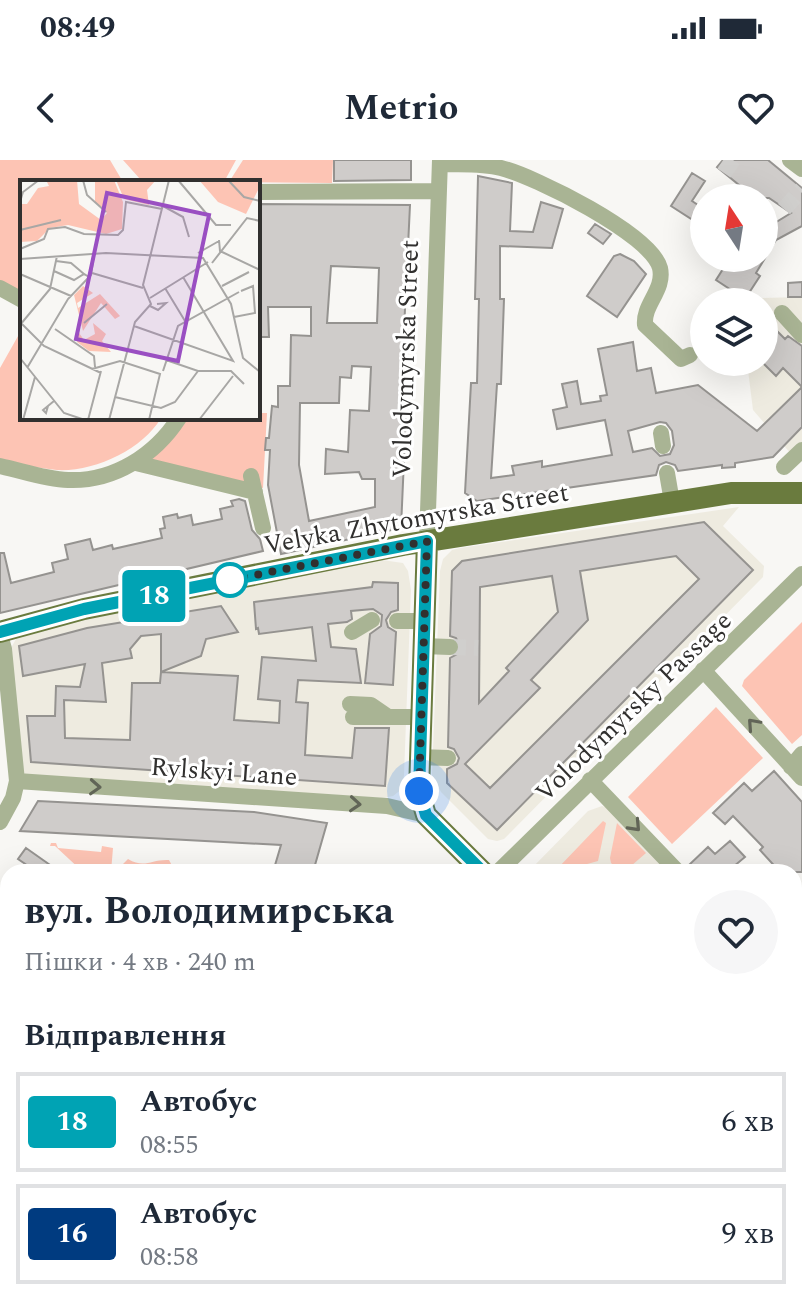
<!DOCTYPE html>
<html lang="uk">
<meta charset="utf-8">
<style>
body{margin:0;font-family:Spectral,serif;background:#f6f6f7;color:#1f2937;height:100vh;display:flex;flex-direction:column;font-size:30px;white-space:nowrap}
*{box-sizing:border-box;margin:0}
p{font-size:26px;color:#747a83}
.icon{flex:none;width:44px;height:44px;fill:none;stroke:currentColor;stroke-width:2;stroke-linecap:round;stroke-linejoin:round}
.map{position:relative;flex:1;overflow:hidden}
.sheet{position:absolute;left:0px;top:704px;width:802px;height:448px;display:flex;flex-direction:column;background:#fff;border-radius:24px 24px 0 0;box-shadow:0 8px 32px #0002}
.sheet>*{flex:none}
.badge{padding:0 16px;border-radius:6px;font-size:28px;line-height:52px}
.needle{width:52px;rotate:348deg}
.buttons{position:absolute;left:690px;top:24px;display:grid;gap:16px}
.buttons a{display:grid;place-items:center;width:88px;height:88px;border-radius:50%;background:#fff;box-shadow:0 8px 32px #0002;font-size:40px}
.you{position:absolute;width:40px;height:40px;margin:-20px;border:6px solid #fff;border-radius:50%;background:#1a73e8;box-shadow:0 0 0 12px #1a73e833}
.map>.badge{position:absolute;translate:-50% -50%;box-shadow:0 0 0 4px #fff}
h2{padding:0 24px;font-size:30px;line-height:72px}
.round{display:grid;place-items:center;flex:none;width:84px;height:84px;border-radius:42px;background:#f6f6f7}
.overview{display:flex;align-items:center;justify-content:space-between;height:136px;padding:0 24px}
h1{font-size:38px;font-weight:700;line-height:60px}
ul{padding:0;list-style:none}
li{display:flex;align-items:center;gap:24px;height:100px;margin:0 16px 12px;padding:0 8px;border:4px solid #e0e1e3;border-radius:0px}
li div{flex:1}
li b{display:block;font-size:30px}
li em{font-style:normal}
li .badge{min-width:88px;font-weight:700;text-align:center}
.status{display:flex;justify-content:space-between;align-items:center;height:56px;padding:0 40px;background:#fff;direction:ltr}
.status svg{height:22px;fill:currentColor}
header{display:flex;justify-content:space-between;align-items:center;height:104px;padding:0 24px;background:#fff;font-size:36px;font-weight:700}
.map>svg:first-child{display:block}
.built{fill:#eeebe0}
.green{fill:#fdc4b4}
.building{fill:#cfccca;stroke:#959390;stroke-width:2;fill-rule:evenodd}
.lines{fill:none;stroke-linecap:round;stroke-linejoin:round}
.minor-tunnel{stroke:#d0cfcd;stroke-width:16;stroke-dasharray:16 8;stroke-linecap:butt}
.minor{stroke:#a9b494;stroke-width:16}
.major{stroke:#6a7b3e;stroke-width:22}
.oneway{stroke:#616557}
.line-casing{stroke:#fff;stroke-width:18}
.line{stroke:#00a3b4;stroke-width:12}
.walk{stroke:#31302f;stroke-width:8;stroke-dasharray:0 14.4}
.stop-dot{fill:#fff;stroke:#00a3b4;stroke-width:4}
.labels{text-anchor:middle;stroke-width:6;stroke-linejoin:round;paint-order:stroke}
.street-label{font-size:26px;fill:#31302f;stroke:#fff}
.inset-road{fill:none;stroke:#a8a7a5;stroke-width:2}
.view{fill:#9a4fc2;fill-opacity:0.15;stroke:#9a4fc2;stroke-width:4}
.inset-edge{fill:none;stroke:#31302f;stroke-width:4}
</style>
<div class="status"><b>08:49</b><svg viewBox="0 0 49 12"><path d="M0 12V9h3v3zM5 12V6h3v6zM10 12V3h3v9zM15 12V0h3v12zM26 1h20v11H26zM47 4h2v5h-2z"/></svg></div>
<header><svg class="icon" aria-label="back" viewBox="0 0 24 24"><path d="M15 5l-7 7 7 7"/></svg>Metrio<svg class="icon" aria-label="heart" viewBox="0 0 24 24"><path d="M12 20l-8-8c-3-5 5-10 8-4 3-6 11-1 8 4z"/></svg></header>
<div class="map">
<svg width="802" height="1152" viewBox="0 0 802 1152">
<rect width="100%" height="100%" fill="#f8f7f4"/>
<!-- built -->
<path class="built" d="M 802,137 L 802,285 L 792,295 L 753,250 L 747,202 L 764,202 L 764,142 L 756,142 L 759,138 Z
M 739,347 L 723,366 L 764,406 L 763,417 L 504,679 L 497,681 L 488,679 L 441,632 L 432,615 L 440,411 L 443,399 L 452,390 L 460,388 Z
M 382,400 L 403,403 L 408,411 L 411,430 L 404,615 L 402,629 L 393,636 L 383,638 L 22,615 L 11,488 L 16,479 L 87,458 Z
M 602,646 L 608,648 L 671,712 L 528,712 L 588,651 Z
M 794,1019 L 802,1020 L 802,1152 L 718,1152 L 719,1144 L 794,1144 Z"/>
<!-- green -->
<path class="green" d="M 0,0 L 110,0 L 123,22 L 22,22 L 22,138 L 0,125 Z
M 123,0 L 236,0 L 224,22 L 151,22 L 140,19 Z
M 243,0 L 333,0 L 332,23 L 229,22 Z
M 22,169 L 22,258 L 161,258 C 142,290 94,312 57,310 C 38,308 19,304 0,302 L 0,208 Z
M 258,253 L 267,253 L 263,328 L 145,301 L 171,280 L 188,258 L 258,258 Z
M 802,462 L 802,575 L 792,584 L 742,526 L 744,520 Z
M 716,547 L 763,598 L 672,684 L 628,637 Z
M 603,661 L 606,663 L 598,701 L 562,711 L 557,709 Z
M 617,663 L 646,693 L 631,706 L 618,709 L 611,703 L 610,698 Z
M 51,683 L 56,683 L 58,688 L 101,692 L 102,686 L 113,688 L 111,712 L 83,712 L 55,686 L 50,686 Z
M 128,699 C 145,709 151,699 169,700 L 175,711 L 180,712 L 129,712 L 123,704 Z
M 0,760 L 8,767 L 8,798 L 0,806 Z
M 8,908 L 8,947 L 0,955 L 0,909 Z
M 2,1069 L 8,1070 L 8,1125 L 0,1133 L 0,1071 Z
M 794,1120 L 802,1121 L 802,1152 L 783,1152 L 784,1144 L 794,1144 Z
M 8,1134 L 8,1144 L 60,1144 L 48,1152 L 4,1152 L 1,1149 L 0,1141 Z
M 73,1144 L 189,1144 L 188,1152 L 61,1152 Z
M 245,1144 L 246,1152 L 213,1152 L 209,1145 Z
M 527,1144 L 577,1144 L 574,1152 L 531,1152 L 525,1150 Z"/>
<!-- building -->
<path class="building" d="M 334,0 L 411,0 L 411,20 L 334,21 Z
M 723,0 L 768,0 L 802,28 L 802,66 L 776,80 L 756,113 L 760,116 L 745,139 L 716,120 L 730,98 L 764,98 L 764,63 L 773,64 L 791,53 L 769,38 L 755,38 L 717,7 Z
M 692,13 L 705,21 L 692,41 L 704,49 L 696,62 L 671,46 Z
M 478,16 L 512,23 L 510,71 L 533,72 L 541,42 L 563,49 L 552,88 L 500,86 L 500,139 L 504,139 L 501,224 L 497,224 L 491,318 L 514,315 L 512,306 L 542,301 L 542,307 L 612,295 L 605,260 L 557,269 L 553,250 L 567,247 L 562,224 L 577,221 L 581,244 L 601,241 L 600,236 L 607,235 L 598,189 L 633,182 L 637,211 L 651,208 L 656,233 L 698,225 L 757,271 L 802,227 L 783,208 L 776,216 L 762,202 L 770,194 L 764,187 L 764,182 L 776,170 L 785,179 L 788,176 L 802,186 L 802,267 L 773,297 L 735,303 L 735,307 L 722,308 L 722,305 L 678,311 L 675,305 L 666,302 L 659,305 L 656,315 L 477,341 L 465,333 L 471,223 L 477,223 L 479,139 L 475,139 ZM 660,262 L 666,263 L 672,271 L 674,285 L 670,294 L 660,296 L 652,288 L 633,292 L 628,271 Z
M 258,44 L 410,45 L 400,253 L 406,254 L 401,368 L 281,394 L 268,325 L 270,290 L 265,290 L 266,278 L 269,278 L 272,246 L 278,247 L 278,226 L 290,226 L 291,175 L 311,176 L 311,147 L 268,147 L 269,177 L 258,177 L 260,69 L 258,69 ZM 331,106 L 379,108 L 377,163 L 327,163 ZM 352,206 L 371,207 L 369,251 L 350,250 L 348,292 L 326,289 L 325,314 L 359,312 L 362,319 L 375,319 L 375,347 L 309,361 L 299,305 L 300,243 L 339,243 L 340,217 L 351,218 Z
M 595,64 L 611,74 L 603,84 L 588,73 Z
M 620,94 L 634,101 L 646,114 L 617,157 L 587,136 L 614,96 Z
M 802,122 L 802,137 L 788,137 L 788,123 Z
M 239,339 L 245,341 L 252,370 L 260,379 L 263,391 L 0,453 L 0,393 L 4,393 L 11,423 L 54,412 L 52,403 L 68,399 L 65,385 L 90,379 L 93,390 L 112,385 L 113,389 L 162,378 L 160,369 L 165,368 L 163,357 L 177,354 L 178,358 L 191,355 L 193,365 L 222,359 L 220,349 L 233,346 L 231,341 Z
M 704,362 L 753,410 L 497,670 L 447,623 L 447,609 L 457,604 L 459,598 L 454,589 L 448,587 L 450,498 L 459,493 L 461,487 L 456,478 L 450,476 L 452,411 L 462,401 ZM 676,396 L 699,419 L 490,628 L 465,604 L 540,528 L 531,520 L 588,460 L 580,411 ZM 552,416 L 558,452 L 506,508 L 509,511 L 479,543 L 480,427 Z
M 373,422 L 398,423 L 398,450 L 391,452 L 386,460 L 388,467 L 396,472 L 393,525 L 365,523 L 370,474 L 381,466 L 382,455 L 373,449 L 351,451 L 352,459 L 347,462 L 328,464 L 331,487 L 356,489 L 361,523 L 298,520 L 296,542 L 308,543 L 305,595 L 352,598 L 355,568 L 389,568 L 385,626 L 31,602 L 27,556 L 55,556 L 56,526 L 80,527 L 85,504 L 23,516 L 19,486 L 87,468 L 221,446 L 238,472 L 206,479 L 201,496 L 161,512 L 161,474 L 141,476 L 130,489 L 132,498 L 102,503 L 106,542 L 64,540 L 65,578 L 130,580 L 132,523 L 160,523 L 161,512 L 238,516 L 234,560 L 279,563 L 280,541 L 258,539 L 262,497 L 316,501 L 312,467 L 259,474 L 258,468 L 256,469 L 254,442 L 372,427 Z
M 774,611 L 802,642 L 802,712 L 780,712 L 760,690 L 763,687 L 733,656 L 725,664 L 713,653 L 744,623 L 752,631 Z
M 38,641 L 254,652 L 327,663 L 313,712 L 273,712 L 281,685 L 20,671 Z
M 730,681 L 745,697 L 727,712 L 697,712 L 690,704 L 708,687 L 715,694 Z
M 26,688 L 60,712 L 37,712 L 18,699 Z"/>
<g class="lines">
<!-- minor-tunnel -->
<path class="minor-tunnel" d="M 724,13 L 733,0
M 784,49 L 802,29
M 450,487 L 478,488"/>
<!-- minor -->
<path class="minor" d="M 790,0 L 802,9
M 440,4 C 460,5 481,3 501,8 C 534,16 651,74 660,108 C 665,130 643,144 645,165 L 681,199 L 690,195
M 258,32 L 439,31
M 0,128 L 22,140
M 782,153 L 802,175
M 661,273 L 663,286
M 136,303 L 255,332
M 0,306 C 23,311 45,319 68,320 C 114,322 155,295 179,258
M 784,307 L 802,290
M 667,313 L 672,342
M 251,316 L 263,368
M 427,381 L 440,0
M 397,461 L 424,461
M 352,472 L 372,460
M 0,475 L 4,489 L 17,621 L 13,638 L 0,662
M 423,486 L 450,487
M 703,510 L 802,618
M 350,544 L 371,545 L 387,556
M 353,557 L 419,557
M 418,597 L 448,598
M 791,607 L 802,594
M 590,620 L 678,712
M 17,621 L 387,646 L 426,655
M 498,712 L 802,414
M 794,836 L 802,845
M 794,1013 L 802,1014
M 716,1152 L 717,1144
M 748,1152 L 749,1144"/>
<!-- major -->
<path class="major" d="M 427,381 L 419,631 L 426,655 L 483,712
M 0,472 L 84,449 L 403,385 L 731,333 L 802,333
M 402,1152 L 403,1144"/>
</g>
<!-- one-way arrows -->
<defs><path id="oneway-chevron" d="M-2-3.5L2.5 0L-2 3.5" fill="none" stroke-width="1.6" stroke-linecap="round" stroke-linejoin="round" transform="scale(2)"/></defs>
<g class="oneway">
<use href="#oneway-chevron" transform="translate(753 564) rotate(-132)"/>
<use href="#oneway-chevron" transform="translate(95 627) rotate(3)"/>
<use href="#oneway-chevron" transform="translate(355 644) rotate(4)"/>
<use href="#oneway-chevron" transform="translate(635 666) rotate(47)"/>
</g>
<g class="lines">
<!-- line casing -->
<g class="line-casing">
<path id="line" d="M 0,472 L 84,449 L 427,381 L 419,631 L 426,655 L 483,712"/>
</g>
<!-- line -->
<use href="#line" class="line"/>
<!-- walk -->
<path class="walk" d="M 230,420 L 427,381 L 419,631"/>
</g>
<!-- markers -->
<circle class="stop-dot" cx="230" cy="420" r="16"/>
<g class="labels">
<!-- street labels -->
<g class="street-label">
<text transform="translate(405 199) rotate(-88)" y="9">Volodymyrska Street</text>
<text transform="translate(416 358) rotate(-10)" y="9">Velyka Zhytomyrska Street</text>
<text transform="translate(633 546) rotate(-44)" y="9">Volodymyrsky Passage</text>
<text transform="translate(224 611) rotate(4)" y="9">Rylskyi Lane</text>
</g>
</g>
<!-- overview -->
<g transform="translate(20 20)">
<rect width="240" height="240" fill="#f8f7f4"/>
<path d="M 26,0 L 57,0 L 59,24 L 81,40 L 87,33 L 75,22 L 75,0 L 94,0 L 103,22 L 102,49 L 86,54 L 48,45 L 30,48 L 17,61 L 0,62 L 0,24 L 7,24 L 18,8 L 29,6 ZM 96,0 L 136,0 L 127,10 L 129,25 L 104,19 ZM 179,0 L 240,0 L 240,6 L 226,34 L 198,22 ZM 63,106 L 73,113 L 57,123 L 58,128 L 80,114 L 100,136 L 95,139 L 81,123 L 63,151 L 54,115 ZM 73,143 L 86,154 L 82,161 L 91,172 L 69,171 L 57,162 L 57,150 L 64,160 L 75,154 Z" fill="#fdc4b4"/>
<path class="inset-road" d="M 63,0 L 67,15 L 86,32M 158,0 L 196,45 L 211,45M 208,0 L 224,17 L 240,21M 0,22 L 3,12 L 19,0M 143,26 L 163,37 L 169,57M 0,50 L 41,40M 199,60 L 200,71 L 240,90M 0,69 L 24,59 L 28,49 L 45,47 L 64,54 L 98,55 L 103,50 L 106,22 L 142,29M 131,73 L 149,0M 178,73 L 199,61M 0,79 L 86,73 L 183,78 L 211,124 L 223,178 L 240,192M 36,81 L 51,83 L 64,94M 192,83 L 227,38 L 240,41M 34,91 L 54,100 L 64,94 L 69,97M 72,93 L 123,108M 0,94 L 51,116M 202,106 L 229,92M 145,108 L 165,141M 130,118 L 188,82M 130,126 L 138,130 L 146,123 L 137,124M 214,137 L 235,133 L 233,106 L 221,111M 0,142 L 24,166 L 81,193M 64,143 L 87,124M 0,145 L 30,109 L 37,76M 114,146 L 213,181 L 163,97M 35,149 L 74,176 L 75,187M 0,178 L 44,233 L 65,240M 146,180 L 178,191 L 211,191 L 224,204M 7,188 L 48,119 L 71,95 L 74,74M 72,189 L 100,181 L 140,194 L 129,240M 143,191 L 158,146 L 219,112M 95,217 L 141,228 L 155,222 L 178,191M 28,226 L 26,233 L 23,230 L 34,221M 3,240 L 15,197M 68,240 L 81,191M 89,240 L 115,142 L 131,124 L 123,105 L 131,73M 179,240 L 213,196"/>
<path class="view" d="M 87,13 L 189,35 L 158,181 L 56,159 Z"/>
<rect width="240" height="240" class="inset-edge"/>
</g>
</svg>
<div class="buttons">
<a><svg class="needle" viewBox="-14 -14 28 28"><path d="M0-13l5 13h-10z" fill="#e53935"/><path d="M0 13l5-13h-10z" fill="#747a83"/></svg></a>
<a><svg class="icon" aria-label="layers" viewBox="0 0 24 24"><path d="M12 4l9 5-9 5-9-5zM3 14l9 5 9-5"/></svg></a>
</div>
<div class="you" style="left:419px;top:631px"></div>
<b class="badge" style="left:154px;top:436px;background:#00a3b4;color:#fff">18</b>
<section class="sheet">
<div class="overview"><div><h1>вул. Володимирська</h1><p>Пішки · 4 хв · 240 m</p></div><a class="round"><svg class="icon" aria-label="heart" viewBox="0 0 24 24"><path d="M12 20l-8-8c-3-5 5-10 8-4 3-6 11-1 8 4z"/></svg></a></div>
<h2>Відправлення</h2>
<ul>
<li><span class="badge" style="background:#00a3b4;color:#fff">18</span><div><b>Автобус</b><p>08:55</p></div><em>6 хв</em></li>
<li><span class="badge" style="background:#003b80;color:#fff">16</span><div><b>Автобус</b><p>08:58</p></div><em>9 хв</em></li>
</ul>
</section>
</div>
